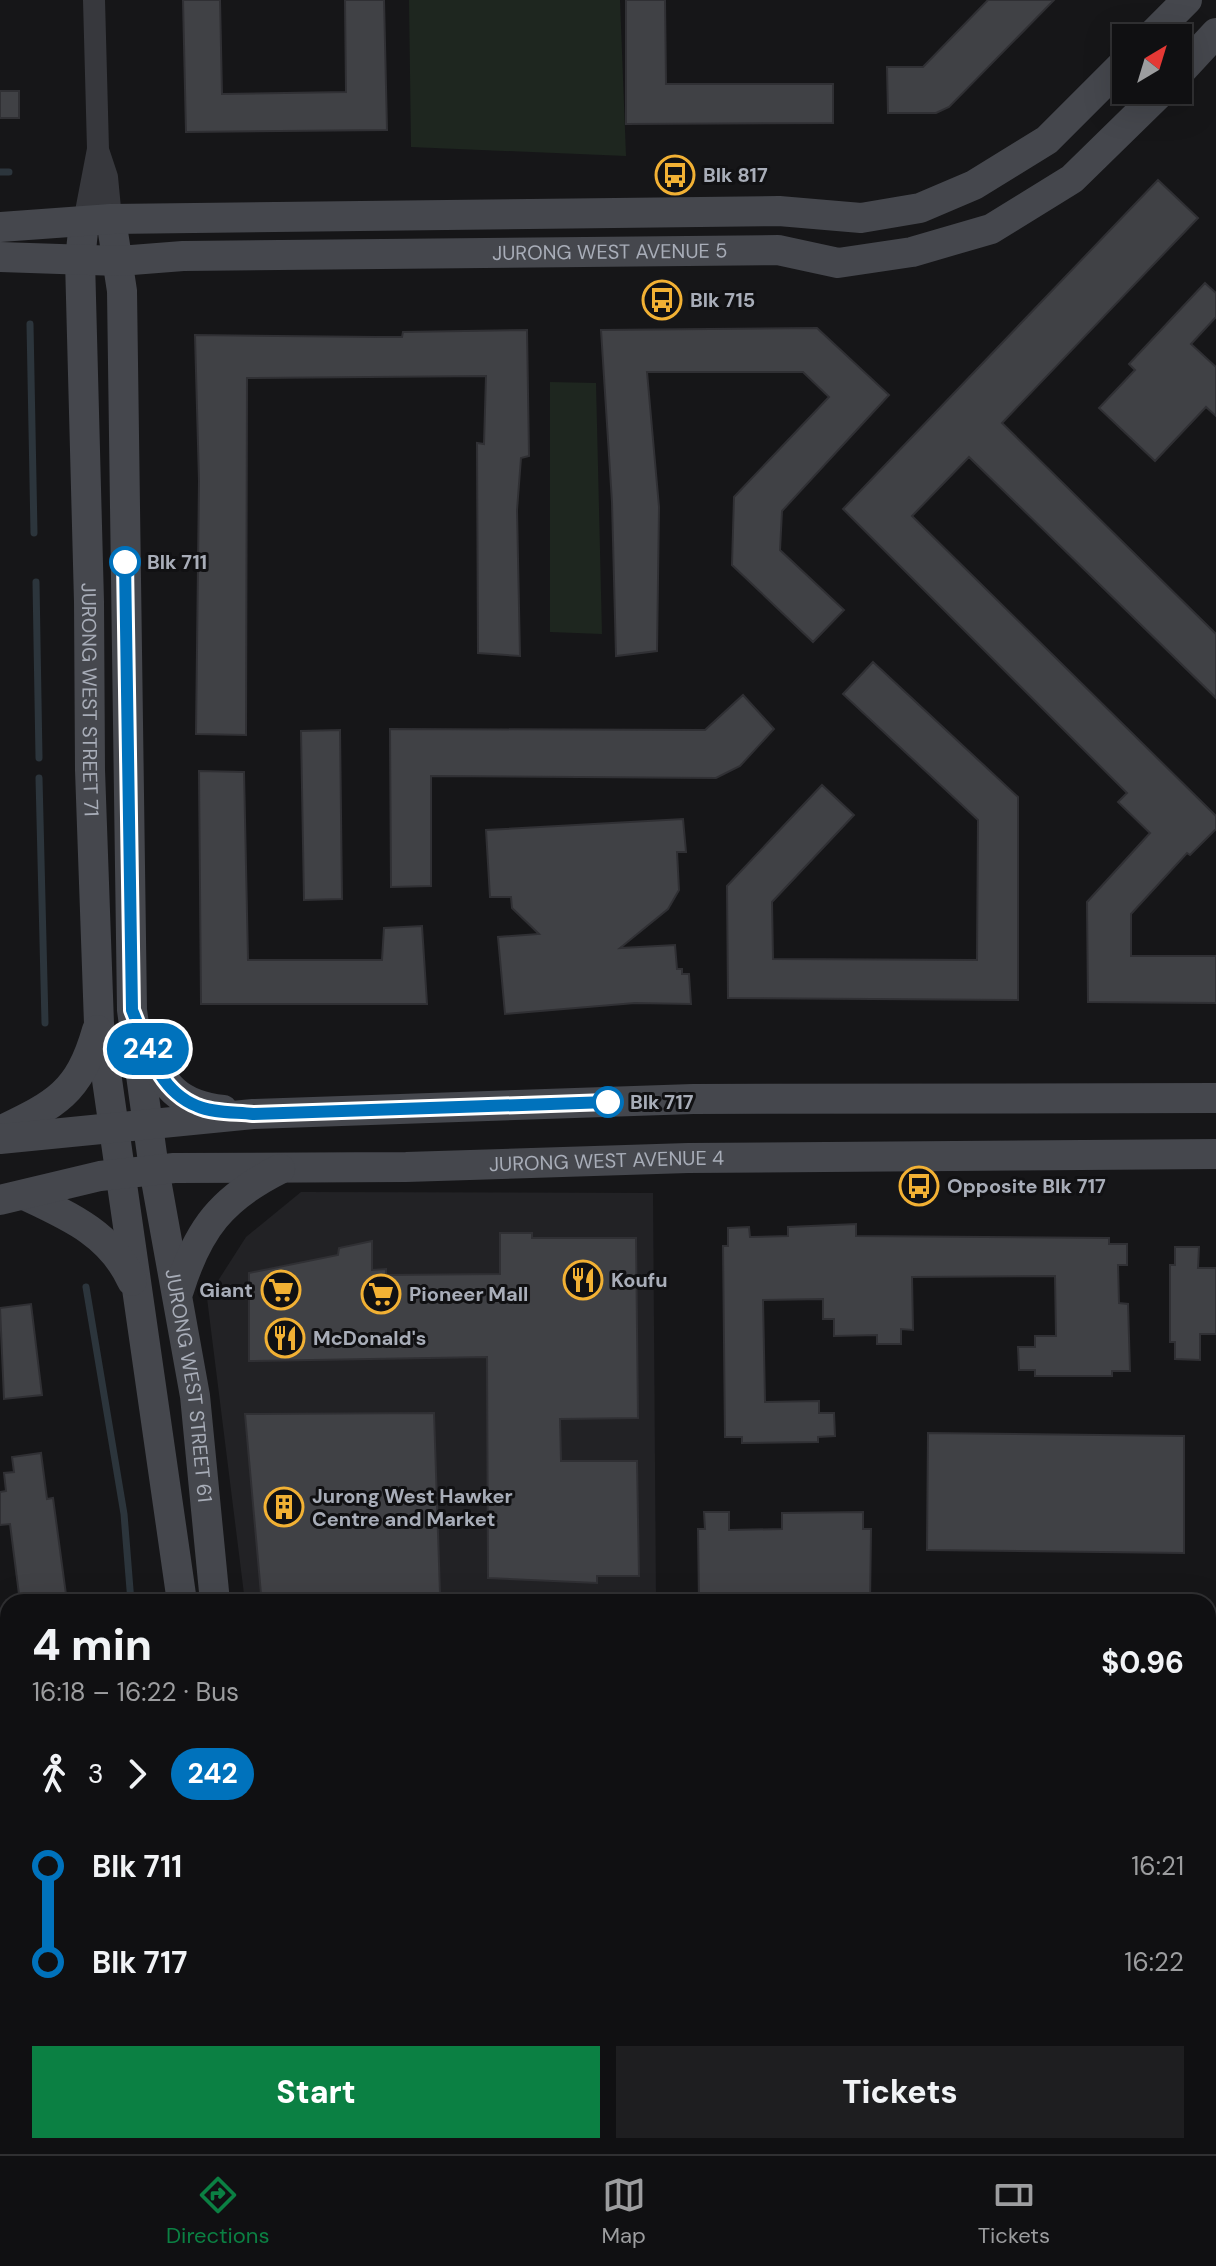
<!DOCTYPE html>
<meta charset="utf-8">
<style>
body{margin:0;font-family:"DM Sans",sans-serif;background:#1e1e20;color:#f1f3f6;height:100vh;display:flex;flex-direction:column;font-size:30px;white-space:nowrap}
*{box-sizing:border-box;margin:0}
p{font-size:26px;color:#9c9d9f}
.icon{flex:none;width:44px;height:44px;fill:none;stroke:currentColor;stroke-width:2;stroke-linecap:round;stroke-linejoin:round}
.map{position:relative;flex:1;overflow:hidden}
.sheet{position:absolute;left:0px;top:1594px;width:1216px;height:560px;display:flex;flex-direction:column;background:#101012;border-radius:24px 24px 0 0;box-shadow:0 8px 32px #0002,0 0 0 2px #303032}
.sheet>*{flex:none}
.badge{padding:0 16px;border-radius:26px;font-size:28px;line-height:52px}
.needle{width:52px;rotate:38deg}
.controls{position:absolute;left:1112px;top:24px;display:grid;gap:16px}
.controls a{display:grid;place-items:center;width:80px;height:80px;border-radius:0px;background:#101012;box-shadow:0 8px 32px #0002,0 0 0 2px #303032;font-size:40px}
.map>.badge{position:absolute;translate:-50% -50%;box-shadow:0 0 0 4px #fff}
.legs{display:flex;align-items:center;gap:12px;height:88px;padding:0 32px;font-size:26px}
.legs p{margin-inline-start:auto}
.headline{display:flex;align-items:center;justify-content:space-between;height:136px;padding:0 32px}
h1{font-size:44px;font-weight:800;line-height:60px}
.cta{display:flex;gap:16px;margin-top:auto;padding:16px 32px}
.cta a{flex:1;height:92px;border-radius:0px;background:#0b8043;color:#fff;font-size:32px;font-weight:800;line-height:92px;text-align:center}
.cta a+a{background:#1e1e20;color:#f1f3f6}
ul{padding:0 32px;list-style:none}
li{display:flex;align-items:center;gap:28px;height:96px;font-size:30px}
li i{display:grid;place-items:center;width:12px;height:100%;margin:0 10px;background:currentColor}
li i::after{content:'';width:20px;height:20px;margin:-10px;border:6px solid;border-radius:50%;background:#101012}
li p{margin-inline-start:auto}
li:first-child i{background:linear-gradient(#0000 50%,currentColor 0)}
li:last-child i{background:linear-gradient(currentColor 50%,#0000 0)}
.dock{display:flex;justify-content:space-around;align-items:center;height:112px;border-top:2px solid #303032;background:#101012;font-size:22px;color:#9c9d9f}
.dock a{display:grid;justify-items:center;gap:4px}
.dock .on{color:#0b8043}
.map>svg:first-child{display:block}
.built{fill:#222225}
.green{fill:#1e261f}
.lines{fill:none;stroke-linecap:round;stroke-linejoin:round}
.stream{stroke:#2c353c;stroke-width:7}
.building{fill:#404145;stroke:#303034;stroke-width:2}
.street{stroke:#37383d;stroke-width:22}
.secondary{stroke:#45474d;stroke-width:30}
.line-1-casing{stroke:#fff;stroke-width:18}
.line-1{stroke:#0072bc;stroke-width:12}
.stop-1-dot{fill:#fff;stroke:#0072bc;stroke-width:4}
.labels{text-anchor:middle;stroke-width:6;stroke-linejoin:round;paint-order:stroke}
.poi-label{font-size:20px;font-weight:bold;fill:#a8adb8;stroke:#111113;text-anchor:start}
.street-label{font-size:20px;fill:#a8adb8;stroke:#111113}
.stop-label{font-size:20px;font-weight:bold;fill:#a8adb8;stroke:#111113;text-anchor:start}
</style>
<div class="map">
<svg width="1216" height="2154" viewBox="0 0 1216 2154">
<rect width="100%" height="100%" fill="#161618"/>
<!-- built -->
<path class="built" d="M 301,1192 L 653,1193 L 656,1601 L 245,1602 L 207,1298 L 246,1237 Z"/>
<!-- green -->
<path class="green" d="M 409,0 L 620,0 L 626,156 L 411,147 Z
M 550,382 L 596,383 L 602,634 L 550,632 Z"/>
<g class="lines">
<!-- stream -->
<path class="stream" d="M 0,172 L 9,172
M 30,324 L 34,533
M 36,582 L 39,758
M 39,778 L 45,1023
M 86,1287 L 124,1514 L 131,1602"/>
</g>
<!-- building -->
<path class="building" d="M 183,0 L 220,0 L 222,94 L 346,92 L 345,0 L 384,0 L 387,130 L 186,132 Z
M 626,0 L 665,0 L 666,84 L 833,84 L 833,123 L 626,124 Z
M 988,0 L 1054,0 L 949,107 L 936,113 L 888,113 L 887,67 L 923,67 Z
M 0,91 L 19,91 L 19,118 L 0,118 Z
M 1158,180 L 1198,218 L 1002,423 L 1216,634 L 1216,698 L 969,457 L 912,516 L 1216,816 L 1216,829 L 1190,855 L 1187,853 L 1131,914 L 1131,956 L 1216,956 L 1216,1003 L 1088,1002 L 1087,902 L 1150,833 L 1118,802 L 1127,793 L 843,509 Z
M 1205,283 L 1216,293 L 1216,317 L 1191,344 L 1216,367 L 1216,416 L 1206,407 L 1155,461 L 1099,408 L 1135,370 L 1129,364 Z
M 817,328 L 889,395 L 782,511 L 780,550 L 844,610 L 813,642 L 732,565 L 734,497 L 829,397 L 803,372 L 647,372 L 659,507 L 657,651 L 616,656 L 612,502 L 601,330 Z
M 527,330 L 529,456 L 521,458 L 517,510 L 520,656 L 478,653 L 477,443 L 484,444 L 486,376 L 247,378 L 246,735 L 196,734 L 199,481 L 195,335 L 377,337 L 402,337 L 403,332 Z
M 873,662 L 1018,797 L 1018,1000 L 728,998 L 727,886 L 822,785 L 854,815 L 772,902 L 773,959 L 977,960 L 978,820 L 843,694 Z
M 743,695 L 774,729 L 740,766 L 716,778 L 431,776 L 431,886 L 391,887 L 390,729 L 705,730 Z
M 340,730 L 342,899 L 304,900 L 301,731 Z
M 199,771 L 244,772 L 248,960 L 382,960 L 384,928 L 422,926 L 427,1004 L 201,1004 Z
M 683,819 L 686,852 L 677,852 L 679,890 L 668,909 L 620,948 L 675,945 L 677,969 L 682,969 L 682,974 L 689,974 L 691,1004 L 635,1003 L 505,1014 L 498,937 L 539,934 L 512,908 L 511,897 L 490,897 L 486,830 Z
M 856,1224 L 856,1236 L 1109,1238 L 1109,1244 L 1127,1244 L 1127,1265 L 1118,1265 L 1119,1303 L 1128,1304 L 1130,1371 L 1112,1371 L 1112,1376 L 1035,1376 L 1035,1370 L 1019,1370 L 1018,1347 L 1035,1347 L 1035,1336 L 1056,1336 L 1055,1276 L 912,1277 L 913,1330 L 901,1329 L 901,1344 L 877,1344 L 877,1335 L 834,1336 L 834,1319 L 823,1319 L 823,1299 L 763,1300 L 765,1402 L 819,1401 L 819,1413 L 834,1413 L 835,1436 L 818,1437 L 818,1442 L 742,1443 L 742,1437 L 725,1437 L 723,1246 L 728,1246 L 728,1228 L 749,1227 L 750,1237 L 788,1236 L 788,1227 Z
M 500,1233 L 532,1233 L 532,1238 L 636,1238 L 638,1418 L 560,1419 L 561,1461 L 637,1461 L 639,1576 L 597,1576 L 597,1583 L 488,1578 L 487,1357 L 249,1361 L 249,1273 L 338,1255 L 339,1248 L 372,1241 L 372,1270 L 386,1269 L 386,1275 L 500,1274 Z
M 1175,1247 L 1199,1247 L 1198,1268 L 1216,1268 L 1216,1334 L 1200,1334 L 1200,1360 L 1175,1359 L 1175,1342 L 1170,1342 L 1170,1265 L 1175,1265 Z
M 31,1304 L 42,1395 L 4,1399 L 0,1308 Z
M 434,1413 L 440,1593 L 261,1594 L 245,1414 Z
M 928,1433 L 1184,1436 L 1184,1553 L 927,1550 Z
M 41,1453 L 47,1499 L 53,1498 L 67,1602 L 20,1602 L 10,1524 L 0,1525 L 0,1492 L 6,1491 L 4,1473 L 14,1472 L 12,1457 Z
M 704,1512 L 729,1512 L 729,1530 L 782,1529 L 782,1513 L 863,1512 L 863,1529 L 871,1529 L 870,1602 L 699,1602 L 698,1529 L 705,1529 Z"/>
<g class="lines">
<!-- street -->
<path class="street" d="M 98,150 L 107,177 L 111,219
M 84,222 L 98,149 L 94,0"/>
<!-- secondary -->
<g class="secondary">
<path d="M 1149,38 L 1187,0"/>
<path d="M 1178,74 L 1216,33"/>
<path id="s1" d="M 111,219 L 122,291 L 132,1010 L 154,1169 L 195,1396 L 215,1602"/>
<path id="s2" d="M 84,222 L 80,260 L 89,602 L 90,770 L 99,1024 L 182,1602"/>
<path d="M 0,227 L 111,219 L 779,211 L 861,218 L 920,208 L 974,185 L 1047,140 L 1126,61"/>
<path id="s3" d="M 0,257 L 119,261 L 183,256 L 778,250 L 838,263 L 912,252 L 991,229 L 1072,179 L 1163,90"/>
<path d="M 147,1046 C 163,1086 178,1105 223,1110"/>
<path d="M 0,1131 C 56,1104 79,1093 97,1030"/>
<path d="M 0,1139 L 253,1114 L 693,1099 L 1216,1098"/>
<path d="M 24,1195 C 69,1216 111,1234 132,1281"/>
<path id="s4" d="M 0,1200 L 100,1176 L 174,1168 L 406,1167 L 688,1158 L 1216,1154"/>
<path d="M 179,1290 C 198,1229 222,1198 280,1169"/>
<path d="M 336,2146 L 353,2154"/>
<path d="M 406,2146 L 421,2154"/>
<path d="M 147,2154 L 148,2146"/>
<path d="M 188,2154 L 190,2146"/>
</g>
</g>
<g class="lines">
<!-- line-1 casing -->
<g class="line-1-casing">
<path id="line-1" d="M 125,562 L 132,1010 C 147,1046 157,1090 197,1106 C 212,1113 235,1112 253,1114 L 608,1102"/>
</g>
<!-- line-1 -->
<use href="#line-1" class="line-1"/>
</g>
<!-- icons -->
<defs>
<g id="bus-ring" transform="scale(2)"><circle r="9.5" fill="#111113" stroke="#f2b134" stroke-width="1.5"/><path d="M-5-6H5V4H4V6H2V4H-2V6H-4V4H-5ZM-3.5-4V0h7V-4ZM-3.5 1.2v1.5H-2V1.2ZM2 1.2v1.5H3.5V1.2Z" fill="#f2b134"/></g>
<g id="restaurant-ring" transform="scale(2)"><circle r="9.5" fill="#111113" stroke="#f2b134" stroke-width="1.5"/><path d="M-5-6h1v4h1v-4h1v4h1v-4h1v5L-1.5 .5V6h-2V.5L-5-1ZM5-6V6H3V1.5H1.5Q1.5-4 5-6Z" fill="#f2b134"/></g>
<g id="supermarket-ring" transform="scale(2)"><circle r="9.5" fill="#111113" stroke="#f2b134" stroke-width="1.5"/><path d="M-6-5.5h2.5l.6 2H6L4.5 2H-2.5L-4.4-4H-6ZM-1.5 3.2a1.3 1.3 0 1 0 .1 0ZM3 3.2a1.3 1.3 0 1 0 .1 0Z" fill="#f2b134"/></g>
<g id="building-ring" transform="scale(2)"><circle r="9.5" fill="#111113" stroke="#f2b134" stroke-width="1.5"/><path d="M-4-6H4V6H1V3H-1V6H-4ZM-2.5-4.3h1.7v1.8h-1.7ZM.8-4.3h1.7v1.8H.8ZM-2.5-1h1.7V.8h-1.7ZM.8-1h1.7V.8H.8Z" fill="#f2b134"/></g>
</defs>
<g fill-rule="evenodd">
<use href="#bus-ring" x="675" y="175"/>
<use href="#bus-ring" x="662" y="300"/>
<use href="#bus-ring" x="919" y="1186"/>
<use href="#restaurant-ring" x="583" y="1280"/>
<use href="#supermarket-ring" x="281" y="1290"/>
<use href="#supermarket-ring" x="381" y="1294"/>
<use href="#restaurant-ring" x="285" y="1338"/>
<use href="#building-ring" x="284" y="1507"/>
</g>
<!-- markers -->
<g class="stop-1-dot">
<circle cx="125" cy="562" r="14"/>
<circle cx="608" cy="1102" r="14"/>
</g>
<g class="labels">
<!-- poi labels -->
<g class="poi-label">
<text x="703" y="182">Blk 817</text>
<text x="690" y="307">Blk 715</text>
<text x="947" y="1193">Opposite Blk 717</text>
<text x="611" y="1287">Koufu</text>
<text x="253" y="1297" text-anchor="end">Giant</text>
<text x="409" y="1301">Pioneer Mall</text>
<text x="313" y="1345">McDonald's</text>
<text x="312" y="1503">Jurong West Hawker<tspan x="312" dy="23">Centre and Market</tspan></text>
</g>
<!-- street labels -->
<g class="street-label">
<text dy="7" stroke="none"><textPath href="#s3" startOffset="610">JURONG WEST AVENUE 5</textPath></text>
<text dy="7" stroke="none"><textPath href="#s2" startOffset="478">JURONG WEST STREET 71</textPath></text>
<text dy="7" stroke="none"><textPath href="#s4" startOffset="610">JURONG WEST AVENUE 4</textPath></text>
<text dy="7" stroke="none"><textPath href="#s1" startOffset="1172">JURONG WEST STREET 61</textPath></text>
</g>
<!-- stop labels -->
<g class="stop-label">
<text x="147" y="569">Blk 711</text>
<text x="630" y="1109">Blk 717</text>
</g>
</g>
</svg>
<div class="controls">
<a><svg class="needle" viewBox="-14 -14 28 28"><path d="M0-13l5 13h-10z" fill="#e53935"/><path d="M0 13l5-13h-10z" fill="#9c9d9f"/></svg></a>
</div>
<b class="badge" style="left:148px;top:1049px;background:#0072bc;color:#fff">242</b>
<section class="sheet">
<div class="headline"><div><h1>4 min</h1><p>16:18 – 16:22 · Bus</p></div><b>$0.96</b></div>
<div class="legs"><svg class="icon" aria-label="walk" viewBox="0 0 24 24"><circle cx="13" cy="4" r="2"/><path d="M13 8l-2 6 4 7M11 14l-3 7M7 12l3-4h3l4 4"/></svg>3<svg class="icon" aria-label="forward" viewBox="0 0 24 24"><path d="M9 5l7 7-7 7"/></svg><b class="badge" style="background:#0072bc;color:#fff">242</b></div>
<ul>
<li><i style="color:#0072bc"></i><b>Blk 711</b><p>16:21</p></li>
<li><i style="color:#0072bc"></i><b>Blk 717</b><p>16:22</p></li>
</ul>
<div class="cta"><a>Start</a><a>Tickets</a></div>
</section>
</div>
<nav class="dock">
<a class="on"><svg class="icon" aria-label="directions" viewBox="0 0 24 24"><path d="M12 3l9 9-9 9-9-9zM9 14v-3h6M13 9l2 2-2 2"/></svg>Directions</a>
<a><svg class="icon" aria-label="map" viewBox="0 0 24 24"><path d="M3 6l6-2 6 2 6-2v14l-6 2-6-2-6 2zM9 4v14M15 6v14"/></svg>Map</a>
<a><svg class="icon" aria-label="tickets" viewBox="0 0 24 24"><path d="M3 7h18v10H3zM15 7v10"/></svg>Tickets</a>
</nav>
